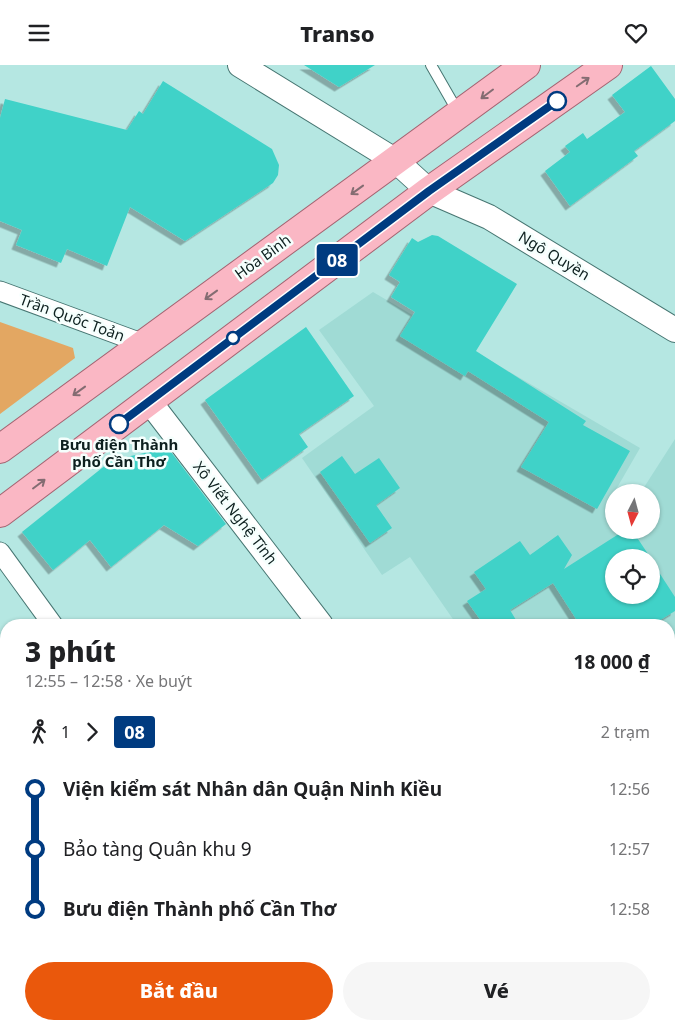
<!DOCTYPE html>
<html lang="vi">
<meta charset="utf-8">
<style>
body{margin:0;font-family:"Noto Sans",sans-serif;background:#f6f6f6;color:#202124;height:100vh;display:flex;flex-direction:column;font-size:19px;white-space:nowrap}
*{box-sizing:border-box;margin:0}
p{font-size:16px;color:#757577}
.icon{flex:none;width:28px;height:28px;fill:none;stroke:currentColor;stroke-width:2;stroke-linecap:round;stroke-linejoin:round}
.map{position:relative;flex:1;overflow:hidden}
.details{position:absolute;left:0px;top:554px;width:675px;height:411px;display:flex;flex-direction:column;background:#fff;border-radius:20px 20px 0 0;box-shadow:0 1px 4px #0004}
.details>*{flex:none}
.badge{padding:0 10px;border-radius:4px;font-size:18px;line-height:32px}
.needle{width:32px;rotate:186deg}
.tools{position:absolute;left:605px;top:419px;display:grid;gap:10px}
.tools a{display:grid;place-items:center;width:55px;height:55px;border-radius:50%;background:#fff;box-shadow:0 1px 4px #0004;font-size:25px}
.map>.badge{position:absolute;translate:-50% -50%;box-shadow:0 0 0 2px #fff}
.legs{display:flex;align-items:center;gap:8px;height:55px;padding:0 25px;font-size:16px}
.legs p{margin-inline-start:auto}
.headline{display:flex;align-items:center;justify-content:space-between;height:85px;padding:0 25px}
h1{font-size:28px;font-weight:800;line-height:38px}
.primary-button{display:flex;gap:10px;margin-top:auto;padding:10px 25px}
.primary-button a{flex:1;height:58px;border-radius:30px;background:#ea580c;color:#fff;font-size:20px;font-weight:800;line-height:58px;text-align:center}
.primary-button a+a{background:#f6f6f6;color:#202124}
ul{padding:0 25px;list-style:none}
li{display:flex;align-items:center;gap:18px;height:60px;font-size:19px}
li i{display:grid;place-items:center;width:8px;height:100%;margin:0 6px;background:currentColor}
li i::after{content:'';width:12px;height:12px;margin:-6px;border:4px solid;border-radius:50%;background:#fff}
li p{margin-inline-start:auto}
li:first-child i{background:linear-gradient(#0000 50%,currentColor 0)}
li:last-child i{background:linear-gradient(currentColor 50%,#0000 0)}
header{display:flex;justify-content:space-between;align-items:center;height:65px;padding:0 25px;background:#fff;font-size:22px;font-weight:800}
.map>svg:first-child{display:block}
.built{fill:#a0dbd5;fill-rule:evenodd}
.green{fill:#e3a762}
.building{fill:#41d2c8;filter:url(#shadow)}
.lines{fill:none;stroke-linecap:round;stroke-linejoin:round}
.service-casing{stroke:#477672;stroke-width:12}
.minor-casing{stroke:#477672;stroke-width:21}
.tertiary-casing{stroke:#477672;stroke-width:26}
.primary-casing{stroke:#a46371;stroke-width:30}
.service{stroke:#fff;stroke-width:10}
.minor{stroke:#fff;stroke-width:19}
.tertiary{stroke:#fff;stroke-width:24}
.primary{stroke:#fab7c4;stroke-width:28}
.oneway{stroke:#846c72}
.line-1-casing{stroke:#fff;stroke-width:11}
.line-1{stroke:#003b80;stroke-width:8}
.stop-1-dot{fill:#fff;stroke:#003b80;stroke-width:2.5}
.labels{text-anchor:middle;stroke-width:5;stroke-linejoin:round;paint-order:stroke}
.street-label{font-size:15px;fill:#0d201f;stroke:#f5fffd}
.stop-label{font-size:15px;font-weight:bold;fill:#0d201f;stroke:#f5fffd}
</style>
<header><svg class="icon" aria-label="menu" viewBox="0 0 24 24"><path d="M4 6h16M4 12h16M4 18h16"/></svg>Transo<svg class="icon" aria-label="heart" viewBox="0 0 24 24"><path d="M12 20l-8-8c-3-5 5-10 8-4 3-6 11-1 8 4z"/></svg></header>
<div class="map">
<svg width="675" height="964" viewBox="0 0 675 964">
<defs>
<filter id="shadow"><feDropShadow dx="-4.5" dy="4.5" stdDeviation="0" flood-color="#0004"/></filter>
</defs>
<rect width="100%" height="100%" fill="#b5e7e2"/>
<!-- built -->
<path class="built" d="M 373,227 L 640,383 L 614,428 L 611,436 L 614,437 L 614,465 L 651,465 L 651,428 L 641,427 L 675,374 L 675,604 L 669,608 L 669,560 L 457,560 L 410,492 L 382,510 L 302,393 L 374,341 L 319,265 ZM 614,492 L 651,492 L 651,530 L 614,530 Z
M 675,731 L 675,942 L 669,933 L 669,736 Z
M 391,959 L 591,959 L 595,964 L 395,964 Z"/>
<!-- green -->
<path class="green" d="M 0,257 L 73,283 L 75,293 L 0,349 Z
M 675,786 L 675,863 L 670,866 L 669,791 Z"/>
<!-- building -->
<path class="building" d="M 304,0 L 375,0 L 339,22 Z
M 651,1 L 675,34 L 675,56 L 634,86 L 638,91 L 570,141 L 545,106 L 570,87 L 565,81 L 583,68 L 587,74 L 625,47 L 612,30 Z
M 163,16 L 272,84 L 279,100 L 278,110 L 273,118 L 185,176 L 130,142 L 107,201 L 67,184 L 61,198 L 16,180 L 22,165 L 0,156 L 0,53 L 5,34 L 127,65 L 139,46 L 143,49 Z
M 432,170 L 438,171 L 517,219 L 476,286 L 586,356 L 583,360 L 630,386 L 597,444 L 521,402 L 549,357 L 468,306 L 465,311 L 400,271 L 415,247 L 391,232 L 400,217 L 389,210 L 412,173 L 418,177 Z
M 306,262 L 354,331 L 299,369 L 308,382 L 262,415 L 205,335 Z
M 168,383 L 226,459 L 198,481 L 164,460 L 111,502 L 90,475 L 53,505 L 22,467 L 112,395 Z
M 342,391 L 355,409 L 379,393 L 400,423 L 376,440 L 392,463 L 370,478 L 320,407 Z
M 625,465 L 632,465 L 650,492 L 614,492 L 614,530 L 651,530 L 651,495 L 675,532 L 675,546 L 652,560 L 580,560 L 553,518 L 510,545 L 519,560 L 484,560 L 467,536 L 486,524 L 474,507 L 520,476 L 530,490 L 558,470 L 572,490 L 564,504 Z"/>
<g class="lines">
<!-- service casing -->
<g class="service-casing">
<path id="service" d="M 431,0 L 458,47
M 0,954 L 6,950"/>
</g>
<!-- minor casing -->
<g class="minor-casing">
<path id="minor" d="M 0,226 L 144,279
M 0,487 L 53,560
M 669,695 L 675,691
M 0,786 L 6,781
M 342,959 L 345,964
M 298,964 L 305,959"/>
</g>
<!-- tertiary casing -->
<g class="tertiary-casing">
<path id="tertiary" d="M 240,0 L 396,96 L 429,126 L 489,152 L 675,265
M 149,336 L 321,560
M 613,959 L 617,964"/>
</g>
<!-- primary casing -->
<g class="primary-casing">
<path id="primary" d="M 0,384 L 526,0
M 0,448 L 429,126 L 608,0"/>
</g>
<!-- service -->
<use href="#service" class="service"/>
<!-- minor -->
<use href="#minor" class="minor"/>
<!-- tertiary -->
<use href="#tertiary" class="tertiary"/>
<!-- primary -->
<use href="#primary" class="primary"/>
</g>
<!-- one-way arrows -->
<defs><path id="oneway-shaft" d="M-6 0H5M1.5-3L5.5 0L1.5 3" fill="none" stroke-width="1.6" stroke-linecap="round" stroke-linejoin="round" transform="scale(1.25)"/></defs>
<g class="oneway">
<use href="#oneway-shaft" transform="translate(583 17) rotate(-35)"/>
<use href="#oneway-shaft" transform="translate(487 29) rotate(143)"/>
<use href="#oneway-shaft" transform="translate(357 125) rotate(144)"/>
<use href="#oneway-shaft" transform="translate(211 230) rotate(144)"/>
<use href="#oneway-shaft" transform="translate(79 326) rotate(144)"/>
<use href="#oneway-shaft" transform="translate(39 419) rotate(-37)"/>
</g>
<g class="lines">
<!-- line-1 casing -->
<g class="line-1-casing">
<path id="line-1" d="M 119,359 L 429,126 L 557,36"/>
</g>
<!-- line-1 -->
<use href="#line-1" class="line-1"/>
</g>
<!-- markers -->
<g class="stop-1-dot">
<circle cx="557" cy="36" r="9"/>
<circle cx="233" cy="273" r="6"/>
<circle cx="119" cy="359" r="9"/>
</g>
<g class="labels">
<!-- street labels -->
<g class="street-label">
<text transform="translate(554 191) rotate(31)" y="5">Ngô Quyền</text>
<text transform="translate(263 192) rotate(-36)" y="5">Hòa Bình</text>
<text transform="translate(72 253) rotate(20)" y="5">Trần Quốc Toản</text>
<text transform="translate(235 448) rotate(52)" y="5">Xô Viết Nghệ Tĩnh</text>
</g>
<!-- stop labels -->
<g class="stop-label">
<text x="119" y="385">Bưu điện Thành<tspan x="119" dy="17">phố Cần Thơ</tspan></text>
</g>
</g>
</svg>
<div class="tools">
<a><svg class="needle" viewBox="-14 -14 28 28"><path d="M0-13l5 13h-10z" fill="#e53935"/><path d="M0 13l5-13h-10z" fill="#757577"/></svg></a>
<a><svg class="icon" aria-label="locate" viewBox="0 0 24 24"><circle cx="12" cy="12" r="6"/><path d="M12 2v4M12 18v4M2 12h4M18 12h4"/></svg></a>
</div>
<b class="badge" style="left:337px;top:195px;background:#003b80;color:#fff">08</b>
<section class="details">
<div class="headline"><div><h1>3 phút</h1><p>12:55 – 12:58 · Xe buýt</p></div><b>18 000 ₫</b></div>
<div class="legs"><svg class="icon" aria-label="walk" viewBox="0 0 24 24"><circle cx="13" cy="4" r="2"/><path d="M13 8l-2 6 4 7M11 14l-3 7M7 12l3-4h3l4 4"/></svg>1<svg class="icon" aria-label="forward" viewBox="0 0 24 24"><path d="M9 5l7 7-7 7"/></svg><b class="badge" style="background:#003b80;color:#fff">08</b><p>2 trạm</p></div>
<ul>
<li><i style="color:#003b80"></i><b>Viện kiểm sát Nhân dân Quận Ninh Kiều</b><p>12:56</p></li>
<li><i style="color:#003b80"></i><span>Bảo tàng Quân khu 9</span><p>12:57</p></li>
<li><i style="color:#003b80"></i><b>Bưu điện Thành phố Cần Thơ</b><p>12:58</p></li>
</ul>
<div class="primary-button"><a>Bắt đầu</a><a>Vé</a></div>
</section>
</div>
